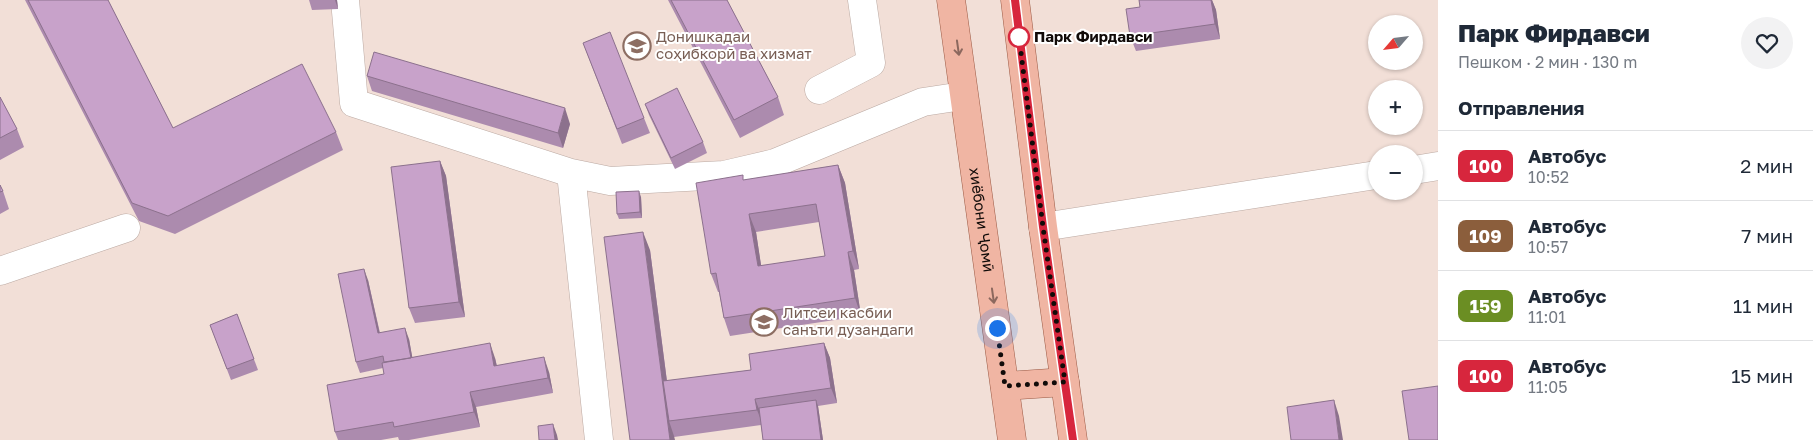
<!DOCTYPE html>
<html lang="ru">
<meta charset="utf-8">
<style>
body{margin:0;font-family:"Golos Text",sans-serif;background:#f2f2f3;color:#1f2937;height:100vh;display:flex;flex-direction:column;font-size:19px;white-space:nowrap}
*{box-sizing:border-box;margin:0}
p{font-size:16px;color:#747a83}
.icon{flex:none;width:28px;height:28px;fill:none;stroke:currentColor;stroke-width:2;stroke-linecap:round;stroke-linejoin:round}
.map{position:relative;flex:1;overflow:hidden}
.details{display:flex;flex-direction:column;background:#fff;width:375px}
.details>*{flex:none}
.badge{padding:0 10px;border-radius:8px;font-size:18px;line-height:32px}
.needle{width:32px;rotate:242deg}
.buttons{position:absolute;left:1368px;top:15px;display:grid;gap:10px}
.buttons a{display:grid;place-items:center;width:55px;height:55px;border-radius:50%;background:#fff;box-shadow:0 1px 4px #0004;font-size:25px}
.you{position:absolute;width:25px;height:25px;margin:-12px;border:4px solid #fff;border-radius:50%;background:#1a73e8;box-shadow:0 0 0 8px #1a73e833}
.map>.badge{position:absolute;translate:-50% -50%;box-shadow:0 0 0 2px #fff}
h2{padding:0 20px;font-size:19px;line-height:45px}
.round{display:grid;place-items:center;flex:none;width:52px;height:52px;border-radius:26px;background:#f2f2f3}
.summary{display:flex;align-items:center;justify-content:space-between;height:85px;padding:0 20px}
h1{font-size:24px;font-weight:800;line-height:38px}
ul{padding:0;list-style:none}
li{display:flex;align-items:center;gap:15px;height:70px;padding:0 20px;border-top:1px solid #e0e1e3}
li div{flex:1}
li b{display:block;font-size:19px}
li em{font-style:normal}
li .badge{min-width:55px;font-weight:700;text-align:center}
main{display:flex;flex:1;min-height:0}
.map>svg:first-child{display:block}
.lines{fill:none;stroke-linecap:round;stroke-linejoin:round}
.minor-casing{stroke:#bba9a2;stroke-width:29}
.major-casing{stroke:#9b5a45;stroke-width:29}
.minor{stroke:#fff;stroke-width:28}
.major{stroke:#f0b5a3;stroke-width:28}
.wall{fill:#ac8bae;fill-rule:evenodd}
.shaded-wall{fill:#8c718d}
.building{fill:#c8a2ca;stroke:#8c718d;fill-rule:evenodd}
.oneway{stroke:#8c685e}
.line-casing{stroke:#fff;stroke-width:11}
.line{stroke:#d7263d;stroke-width:8}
.walk{stroke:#110b09;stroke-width:5;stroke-dasharray:0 9}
.stop-dot{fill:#fff;stroke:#d7263d;stroke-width:2.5}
.labels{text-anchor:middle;stroke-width:4;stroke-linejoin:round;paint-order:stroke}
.education-label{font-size:15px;fill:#785e54;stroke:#fff;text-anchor:start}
.stop-label{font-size:15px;font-weight:bold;fill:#110b09;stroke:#fff;text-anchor:start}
.street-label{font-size:15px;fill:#110b09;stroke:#fff}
</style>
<main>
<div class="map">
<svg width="1438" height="440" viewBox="0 0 1438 440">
<rect width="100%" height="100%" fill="#f2dfd7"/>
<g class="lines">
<!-- minor casing -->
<g class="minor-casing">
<path id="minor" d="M 345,0 L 354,103 L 571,173 L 599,440
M 819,90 L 871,63 L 862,0
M 1414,170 L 1438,166
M 571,173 L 610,181 L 724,175 L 775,163 L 923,102 L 956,97
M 1043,227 L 1376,175
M 0,271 L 126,228"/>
</g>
<!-- major casing -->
<g class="major-casing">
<g id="major">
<path id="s1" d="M 951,0 L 1012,440"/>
<path d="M 1015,0 L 1043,227 L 1073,440"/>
<path d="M 1005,386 L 1065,382"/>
</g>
</g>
<!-- minor -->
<use href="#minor" class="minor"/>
<!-- major -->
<use href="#major" class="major"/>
</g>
<!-- wall -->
<path class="wall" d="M 25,0 L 108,0 L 173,128 L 336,132 L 343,150 L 175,234 L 139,221 Z
M 309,0 L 337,0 L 338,9 L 312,10 Z
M 668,0 L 727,0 L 778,97 L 784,115 L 740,138 Z
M 1139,0 L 1212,0 L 1216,10 L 1220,39 L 1136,51 L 1130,36 L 1140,7 Z
M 583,43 L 644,118 L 650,133 L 622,144 Z
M 367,76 L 570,124 L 563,148 L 372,91 Z
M 0,97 L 17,129 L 24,147 L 0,160 Z
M 645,104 L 703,142 L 707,153 L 675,169 L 649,115 Z
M 440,161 L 446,176 L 465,317 L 415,323 L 409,308 Z
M 838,165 L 845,183 L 859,269 L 854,270 L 861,316 L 730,336 L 724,318 L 719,292 L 718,292 L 711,274 L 744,180 ZM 819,222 L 825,256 L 761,266 L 756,232 Z
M 0,185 L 3,191 L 9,209 L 0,214 Z
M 641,197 L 642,218 L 619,219 L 617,214 Z
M 650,250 L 667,381 L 751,370 L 824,343 L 830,358 L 837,403 L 818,406 L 823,440 L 763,440 L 761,425 L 674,437 L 674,436 L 630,440 Z
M 368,280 L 380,333 L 409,339 L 412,357 L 495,358 L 497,366 L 549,372 L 553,393 L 476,407 L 480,427 L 409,440 L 399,440 L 398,437 L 381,440 L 338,440 L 335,432 L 384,374 L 383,368 L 360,373 L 356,362 Z
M 237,314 L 258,370 L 231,380 L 210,325 Z"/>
<!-- shaded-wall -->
<path class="shaded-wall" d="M 335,0 L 337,0 L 338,9 Z
M 1211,0 L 1212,0 L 1216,10 L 1220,39 L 1215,24 Z
M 565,108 L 570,124 L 563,148 L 558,133 Z
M 440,161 L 446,176 L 465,317 L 459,302 Z
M 838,165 L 845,183 L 859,269 L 853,251 Z
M 639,191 L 641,197 L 642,218 L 640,212 Z
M 749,214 L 756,232 L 764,284 L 758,266 Z
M 643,232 L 650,250 L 672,421 L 669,421 L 674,436 L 675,440 L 670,440 Z
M 848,252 L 854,270 L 861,316 L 855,298 Z
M 364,269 L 368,280 L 382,344 L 378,333 Z
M 405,328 L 409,339 L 415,372 L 411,361 Z
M 490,343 L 495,358 L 500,381 L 494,366 Z
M 824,343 L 830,358 L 837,403 L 831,388 Z
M 544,357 L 549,372 L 553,393 L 548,378 Z
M 470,392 L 476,407 L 480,427 L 474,412 Z
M 755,399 L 761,414 L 763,425 L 757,410 Z
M 816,400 L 818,406 L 823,440 L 821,440 Z
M 1334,400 L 1339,416 L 1343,440 L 1339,440 Z
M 553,424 L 557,435 L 558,440 L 555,440 Z"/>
<!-- building -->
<path class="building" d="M 28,0 L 108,0 L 173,128 L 302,64 L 336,132 L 168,216 L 132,203 Z
M 671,0 L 727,0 L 778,97 L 734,120 Z
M 1139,0 L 1211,0 L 1215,24 L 1130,36 L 1126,9 L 1140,7 Z
M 610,32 L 644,118 L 617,129 L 583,43 Z
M 374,52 L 565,108 L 558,133 L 367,76 Z
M 677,88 L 703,142 L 671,158 L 645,104 Z
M 0,97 L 17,129 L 0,138 Z
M 440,161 L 459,302 L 409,308 L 391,167 Z
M 838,165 L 853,251 L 848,252 L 855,298 L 724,318 L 716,273 L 711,274 L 696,183 L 743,175 L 743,180 ZM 816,204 L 825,256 L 758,266 L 749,214 Z
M 0,185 L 3,191 L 0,192 Z
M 639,191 L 640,212 L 617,214 L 616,192 Z
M 643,232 L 670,440 L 630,440 L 604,237 Z
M 364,269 L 378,333 L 405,328 L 411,358 L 384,362 L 383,356 L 356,362 L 338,274 Z
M 237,314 L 254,359 L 227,369 L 210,325 Z
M 490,343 L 494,366 L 544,357 L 548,378 L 470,392 L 474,412 L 394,427 L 393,422 L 335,432 L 327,385 L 384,374 L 382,363 Z
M 824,343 L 831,388 L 755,399 L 757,410 L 669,421 L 663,381 L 751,370 L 749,354 Z
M 1438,386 L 1438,440 L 1409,440 L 1402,391 Z
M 816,400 L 821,440 L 763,440 L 759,408 Z
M 1334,400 L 1339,440 L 1291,440 L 1287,407 Z
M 553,424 L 555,440 L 539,440 L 538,426 Z"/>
<!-- one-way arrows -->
<defs><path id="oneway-shaft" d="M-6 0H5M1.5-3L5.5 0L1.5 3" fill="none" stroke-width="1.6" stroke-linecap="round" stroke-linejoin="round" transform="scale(1.25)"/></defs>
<g class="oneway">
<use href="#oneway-shaft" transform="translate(958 48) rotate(82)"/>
<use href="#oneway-shaft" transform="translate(993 296) rotate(82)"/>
</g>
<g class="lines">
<!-- line casing -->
<g class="line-casing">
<path id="line" d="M 1015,0 L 1043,227 L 1073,440"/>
</g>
<!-- line -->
<use href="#line" class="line"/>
<!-- walk -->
<path class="walk" d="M 997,328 L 1005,386 L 1065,382 L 1043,227 L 1019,37"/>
</g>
<!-- icons -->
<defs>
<g id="university-ring" transform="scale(1.4375)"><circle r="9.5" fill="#fff" stroke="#8d6e63" stroke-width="1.5"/><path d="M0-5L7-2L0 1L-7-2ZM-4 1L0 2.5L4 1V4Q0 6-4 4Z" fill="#8d6e63"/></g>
</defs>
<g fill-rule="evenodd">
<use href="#university-ring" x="637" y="46"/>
<use href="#university-ring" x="764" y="322"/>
</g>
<!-- markers -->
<circle class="stop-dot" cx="1019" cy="37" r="10"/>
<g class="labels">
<!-- education labels -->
<g class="education-label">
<text x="656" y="42">Донишкадаи<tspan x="656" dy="17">соҳибкорӣ ва хизмат</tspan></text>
<text x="783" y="318">Литсеи касбии<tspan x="783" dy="17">санъти дузандаги</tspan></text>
</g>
<!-- stop labels -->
<g class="stop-label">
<text x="1034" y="42">Парк Фирдавси</text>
</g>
<!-- street labels -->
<g class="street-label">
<text dy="5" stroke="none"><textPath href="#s1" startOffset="222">хиёбони Ҷомӣ</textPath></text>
</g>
</g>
</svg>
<div class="buttons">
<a><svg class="needle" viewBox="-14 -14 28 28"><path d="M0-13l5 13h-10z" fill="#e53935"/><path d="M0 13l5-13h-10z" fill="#747a83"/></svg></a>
<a>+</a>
<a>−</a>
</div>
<div class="you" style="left:997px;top:328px"></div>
</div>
<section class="details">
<div class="summary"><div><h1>Парк Фирдавси</h1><p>Пешком · 2 мин · 130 m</p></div><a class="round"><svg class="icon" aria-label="heart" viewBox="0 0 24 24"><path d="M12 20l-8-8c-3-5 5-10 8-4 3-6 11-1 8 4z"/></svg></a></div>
<h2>Отправления</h2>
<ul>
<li><span class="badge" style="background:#d7263d;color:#fff">100</span><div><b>Автобус</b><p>10:52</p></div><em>2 мин</em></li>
<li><span class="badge" style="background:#8b5e3c;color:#fff">109</span><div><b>Автобус</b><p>10:57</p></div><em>7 мин</em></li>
<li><span class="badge" style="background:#6b8e23;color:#fff">159</span><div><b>Автобус</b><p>11:01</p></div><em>11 мин</em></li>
<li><span class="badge" style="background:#d7263d;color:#fff">100</span><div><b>Автобус</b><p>11:05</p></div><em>15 мин</em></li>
</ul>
</section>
</main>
